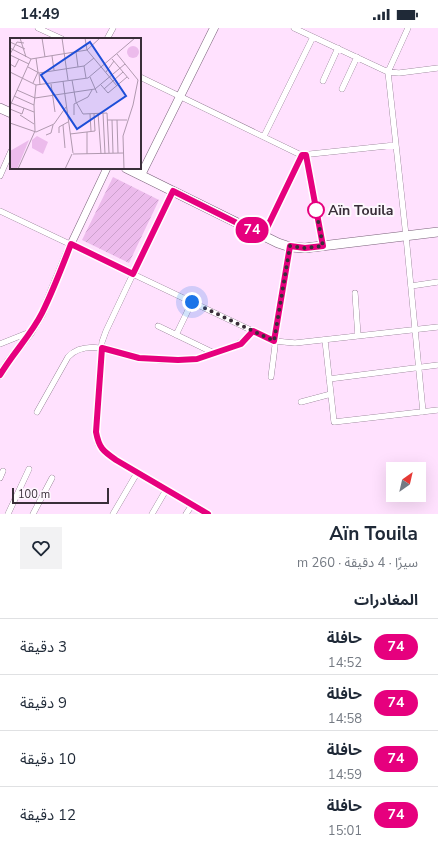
<!DOCTYPE html>
<html lang="ar">
<meta charset="utf-8">
<style>
body{margin:0;font-family:"Nunito Sans","Noto Sans Arabic",sans-serif;background:#f2f2f3;color:#1f2937;direction:rtl;height:100vh;display:flex;flex-direction:column;font-size:15px;white-space:nowrap}
*{box-sizing:border-box;margin:0}
p{font-size:13px;color:#747a83}
.icon{flex:none;width:22px;height:22px;fill:none;stroke:currentColor;stroke-width:2;stroke-linecap:round;stroke-linejoin:round}
.map{position:relative;height:486px;overflow:hidden;direction:ltr}
.drawer{display:flex;flex-direction:column;background:#fff;flex:1}
.drawer>*{flex:none}
.badge{padding:0 8px;border-radius:13px;font-size:14px;line-height:26px}
.needle{width:26px;rotate:34deg}
.controls{position:absolute;left:386px;top:434px;display:grid;gap:8px}
.controls a{display:grid;place-items:center;width:40px;height:40px;border-radius:0px;background:#fff;box-shadow:0 4px 16px #0002;font-size:20px}
.scale{position:absolute;left:12px;bottom:10px;width:97px;box-sizing:border-box;padding-left:4px;border:2px solid #392e39;border-top:0;font-size:11px;line-height:14px;white-space:nowrap;color:#392e39;-webkit-text-stroke:3px #fdf7fd;paint-order:stroke}
.you{position:absolute;width:20px;height:20px;margin:-10px;border:3px solid #fff;border-radius:50%;background:#1a73e8;box-shadow:0 0 0 6px #1a73e833}
.map>.badge{position:absolute;translate:-50% -50%;box-shadow:0 0 0 2px #fff}
h2{padding:0 20px;font-size:15px;line-height:36px}
.round{display:grid;place-items:center;flex:none;width:42px;height:42px;border-radius:0px;background:#f2f2f3}
.head{display:flex;align-items:center;justify-content:space-between;height:68px;padding:0 20px}
h1{font-size:19px;font-weight:700;line-height:30px}
ul{padding:0;list-style:none}
li{display:flex;align-items:center;gap:12px;height:56px;padding:0 20px;border-top:1px solid #e0e1e3}
li div{flex:1}
li b{display:block;font-size:15px}
li em{font-style:normal}
li .badge{min-width:44px;font-weight:700;text-align:center}
.status{display:flex;justify-content:space-between;align-items:center;height:28px;padding:0 20px;background:#fff;direction:ltr}
.status svg{height:11px;fill:currentColor}
.map>svg:first-child{display:block}
.garden{fill:url(#garden-furrows)}
.lines{fill:none;stroke-linecap:round;stroke-linejoin:round}
.minor-casing{stroke:#7a617a;stroke-width:6}
.tertiary-casing{stroke:#7a617a;stroke-width:8}
.secondary-casing{stroke:#7a617a;stroke-width:9}
.primary-casing{stroke:#7a617a;stroke-width:10}
.minor{stroke:#fff;stroke-width:5.5}
.tertiary{stroke:#fff;stroke-width:7}
.secondary{stroke:#fff;stroke-width:8}
.primary{stroke:#fff;stroke-width:9}
.line-casing{stroke:#fff;stroke-width:9}
.line{stroke:#e6007e;stroke-width:6}
.walk{stroke:#392e39;stroke-width:4;stroke-dasharray:0 7.2}
.stop-dot{fill:#fff;stroke:#e6007e;stroke-width:2}
.labels{text-anchor:middle;stroke-width:4;stroke-linejoin:round;paint-order:stroke}
.stop-label{font-size:14px;font-weight:bold;fill:#392e39;stroke:#fdf7fd;text-anchor:start}
.inset-road{fill:none;stroke:#b099af;stroke-width:1}
.view{fill:#1d4ed8;fill-opacity:0.15;stroke:#1d4ed8;stroke-width:2}
.inset-edge{fill:none;stroke:#392e39;stroke-width:2}
</style>
<div class="status"><b>14:49</b><svg viewBox="0 0 49 12"><path d="M0 12V9h3v3zM5 12V6h3v6zM10 12V3h3v9zM15 12V0h3v12zM26 1h20v11H26zM47 4h2v5h-2z"/></svg></div>
<div class="map">
<svg width="438" height="486" viewBox="0 0 438 486">
<defs>
<pattern id="garden-furrows" width="10" height="10" patternUnits="userSpaceOnUse"><rect width="10" height="10" fill="#ecbbec"/><path d="M-1 1l2-2M0 10L10 0M9 11l2-2" fill="none" stroke="#cba1cb"/></pattern>
</defs>
<rect width="100%" height="100%" fill="#ffe1fe"/>
<!-- garden -->
<path class="garden" d="M 113,149 L 159,172 L 129,235 L 82,212 Z"/>
<g class="lines">
<!-- minor casing -->
<g class="minor-casing">
<path id="minor" d="M 38,0 L 62,11
M 294,0 L 388,44 L 399,45 L 438,40
M 408,0 L 388,44 L 406,208 L 423,384
M 107,11 L 113,0
M 140,49 L 301,127 L 396,117
M 323,53 L 338,20
M 342,61 L 357,29
M 264,108 L 313,9
M 306,127 L 323,218
M 0,148 L 11,123
M 173,163 L 133,246 L 106,303 L 102,314 L 96,404 L 98,416 L 105,425 L 137,445 L 208,486
M 0,183 L 274,313 L 295,315 L 438,299
M 263,208 L 301,127
M 411,258 L 438,254
M 355,265 L 358,308
M 158,298 L 214,325
M 176,307 L 192,274
M 325,312 L 334,394 L 438,382
M 0,316 L 30,304
M 271,349 L 275,318 L 274,313 L 290,219
M 329,351 L 438,337
M 301,374 L 331,366
M 37,384 L 68,329 C 86,310 116,325 138,329 C 151,332 165,333 178,333 C 193,332 206,328 220,323 C 236,317 242,316 253,303
M 0,450 L 3,443
M 8,486 L 29,441
M 33,486 L 52,450
M 113,486 L 137,445
M 152,486 L 166,462
M 186,486 L 192,477"/>
</g>
<!-- tertiary casing -->
<g class="tertiary-casing">
<path id="tertiary" d="M 0,347 L 8,334 L 31,304 L 42,286 L 71,216 L 107,140"/>
</g>
<!-- secondary casing -->
<g class="secondary-casing">
<path id="secondary" d="M 141,147 L 214,0"/>
</g>
<!-- primary casing -->
<g class="primary-casing">
<path id="primary" d="M 0,80 L 11,85
M 126,140 L 278,215 L 290,219 L 305,220 L 438,204"/>
</g>
<!-- minor -->
<use href="#minor" class="minor"/>
<!-- tertiary -->
<use href="#tertiary" class="tertiary"/>
<!-- secondary -->
<use href="#secondary" class="secondary"/>
<!-- primary -->
<use href="#primary" class="primary"/>
</g>
<g class="lines">
<!-- line casing -->
<g class="line-casing">
<path id="line" d="M 0,347 C 13,325 31,307 42,285 C 53,263 62,239 71,216 L 133,246 L 173,163 L 263,208 L 302,127 L 306,127 L 323,218 L 305,220 L 290,218 L 274,313 L 253,303 L 241,316 L 197,331 L 178,332 L 139,330 L 102,320 L 96,404 C 99,420 103,423 116,432 L 208,486"/>
</g>
<!-- line -->
<use href="#line" class="line"/>
<!-- walk -->
<path class="walk" d="M 192,274 L 274,313 L 290,218 L 305,220 L 323,218 L 316,182"/>
</g>
<!-- markers -->
<circle class="stop-dot" cx="316" cy="182" r="8"/>
<g class="labels">
<!-- stop labels -->
<g class="stop-label">
<text x="328" y="187">Aïn Touila</text>
</g>
</g>
<!-- overview -->
<g transform="translate(10 10)">
<rect width="131" height="131" fill="#ffe1fe"/>
<path d="M 27,98 L 38,104 L 33,116 L 22,110 L 22,102 ZM 19,102 L 7,131 L 0,131 L 0,113 Z" fill="#ecbbec"/>
<path d="M117 14a6 6 0 1 1 12 0a6 6 0 1 1-12 0Z" fill="#ecbbec"/>
<path class="inset-road" d="M 10,0 L 16,19M 32,0 L 35,19M 52,0 L 58,42M 75,0 L 77,12 L 107,48M 0,4 L 15,11M 0,10 L 21,21 L 77,12 L 90,0M 66,14 L 68,29M 0,16 L 7,4 L 14,5M 107,16 L 128,42 L 123,67 L 113,98 L 114,131M 0,17 L 19,26M 42,18 L 44,32M 102,21 L 119,41M 0,26 L 5,29 L 9,21M 74,28 L 76,40M 18,29 L 29,35 L 74,28 L 84,20M 0,34 L 26,47 L 78,40 L 125,0M 96,34 L 104,23M 29,35 L 30,47M 80,39 L 87,55M 62,42 L 66,64 L 73,76 L 97,75 L 99,115M 53,43 L 63,115M 23,45 L 28,34 L 26,20M 41,46 L 45,74M 91,47 L 98,55 L 117,39M 94,51 L 113,34M 7,52 L 25,60 L 85,51 L 115,26M 4,58 L 24,67M 1,65 L 24,74M 0,68 L 21,21M 0,71 L 12,76 L 14,70M 88,75 L 91,116M 93,75 L 95,116M 80,76 L 81,93M 10,77 L 24,86M 64,77 L 64,66 L 78,59 L 82,52M 97,82 L 117,82M 102,82 L 103,115M 107,82 L 108,115M 0,85 L 26,94 L 44,86 L 56,69M 53,87 L 55,110M 77,94 L 77,116M 49,95 L 49,89 L 58,84M 60,96 L 85,93 L 84,76M 36,97 L 41,95 L 43,87M 63,116 L 113,115M 8,131 L 25,93 L 24,67 L 26,47M 55,131 L 62,116"/>
<path class="view" d="M 80,4 L 116,58 L 67,91 L 31,37 Z"/>
<rect width="131" height="131" class="inset-edge"/>
</g>
</svg>
<div class="controls">
<a><svg class="needle" viewBox="-14 -14 28 28"><path d="M0-13l5 13h-10z" fill="#e53935"/><path d="M0 13l5-13h-10z" fill="#747a83"/></svg></a>
</div>
<div class="scale">100 m</div>
<div class="you" style="left:192px;top:274px"></div>
<b class="badge" style="left:252px;top:202px;background:#e6007e;color:#fff">74</b>
</div>
<section class="drawer">
<div class="head"><div><h1>Aïn Touila</h1><p>سيرًا · 4 دقيقة · 260 m</p></div><a class="round"><svg class="icon" aria-label="heart" viewBox="0 0 24 24"><path d="M12 20l-8-8c-3-5 5-10 8-4 3-6 11-1 8 4z"/></svg></a></div>
<h2>المغادرات</h2>
<ul>
<li><span class="badge" style="background:#e6007e;color:#fff">74</span><div><b>حافلة</b><p>14:52</p></div><em>3 دقيقة</em></li>
<li><span class="badge" style="background:#e6007e;color:#fff">74</span><div><b>حافلة</b><p>14:58</p></div><em>9 دقيقة</em></li>
<li><span class="badge" style="background:#e6007e;color:#fff">74</span><div><b>حافلة</b><p>14:59</p></div><em>10 دقيقة</em></li>
<li><span class="badge" style="background:#e6007e;color:#fff">74</span><div><b>حافلة</b><p>15:01</p></div><em>12 دقيقة</em></li>
</ul>
</section>
